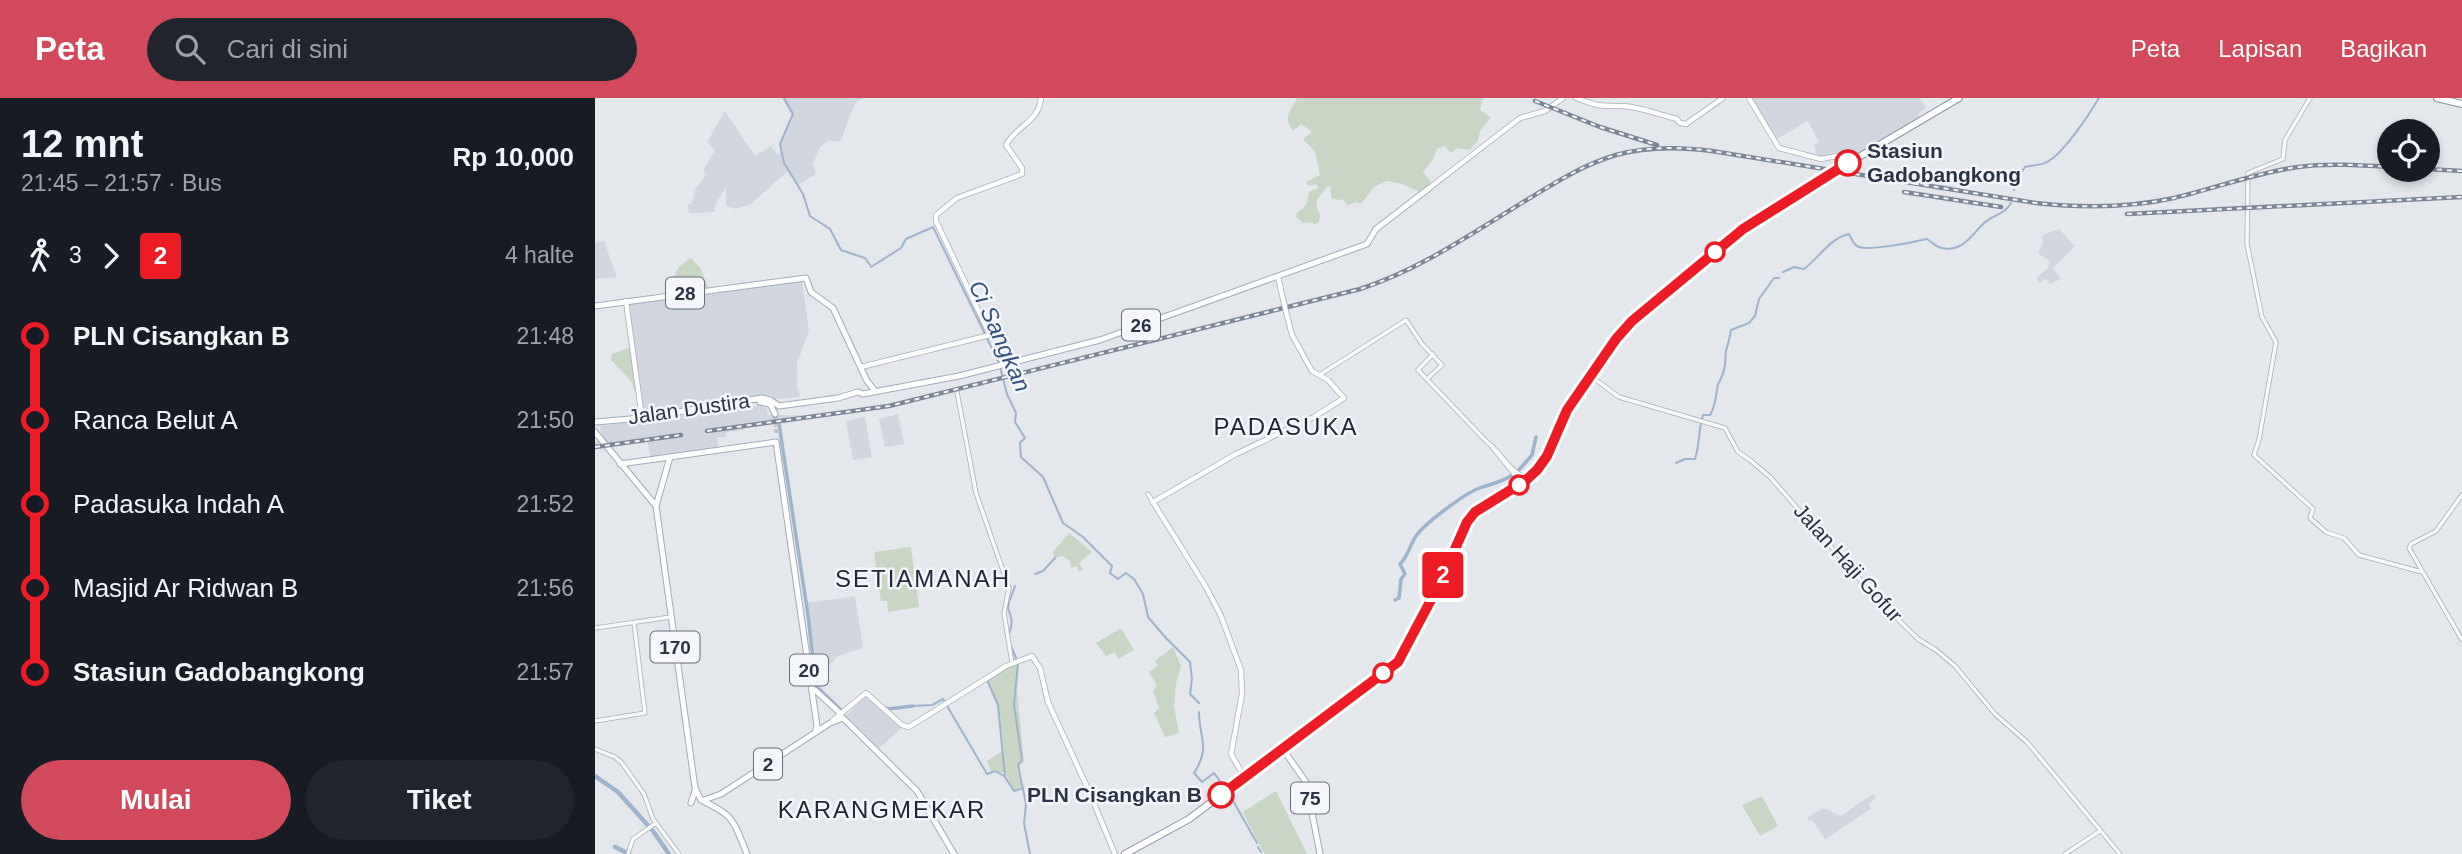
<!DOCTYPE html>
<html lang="id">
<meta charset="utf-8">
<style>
body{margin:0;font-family:Arial,sans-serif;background:#20242c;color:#f1f3f6;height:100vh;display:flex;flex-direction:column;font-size:26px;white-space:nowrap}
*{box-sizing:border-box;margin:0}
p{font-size:23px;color:#9ea1a6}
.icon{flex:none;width:38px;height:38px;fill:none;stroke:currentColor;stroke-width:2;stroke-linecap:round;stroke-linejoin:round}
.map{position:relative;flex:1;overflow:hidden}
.side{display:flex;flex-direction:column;background:#171b24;width:595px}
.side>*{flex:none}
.badge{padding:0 14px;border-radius:5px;font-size:24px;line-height:46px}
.fabs{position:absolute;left:1782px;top:21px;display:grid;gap:14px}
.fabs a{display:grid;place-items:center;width:63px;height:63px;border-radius:50%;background:#171b24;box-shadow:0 4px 10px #0003;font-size:35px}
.map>.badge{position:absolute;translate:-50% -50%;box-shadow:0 0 0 4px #fff}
.legs{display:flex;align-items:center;gap:10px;height:77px;padding:0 21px;font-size:23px}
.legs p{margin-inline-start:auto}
.head{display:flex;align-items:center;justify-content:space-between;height:119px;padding:0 21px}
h1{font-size:38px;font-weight:800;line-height:52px}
.button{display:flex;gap:14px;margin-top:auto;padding:14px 21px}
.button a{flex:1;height:80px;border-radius:42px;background:#d1495b;color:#fff;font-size:28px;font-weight:800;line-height:80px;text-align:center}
.button a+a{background:#20242c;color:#f1f3f6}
ul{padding:0 21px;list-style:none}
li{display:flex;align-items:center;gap:24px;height:84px;font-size:26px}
li i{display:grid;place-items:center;width:10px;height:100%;margin:0 9px;background:currentColor}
li i::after{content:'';width:18px;height:18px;margin:-9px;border:5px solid;border-radius:50%;background:#171b24}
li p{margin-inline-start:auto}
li:first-child i{background:linear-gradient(#0000 50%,currentColor 0)}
li:last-child i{background:linear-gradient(currentColor 50%,#0000 0)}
header{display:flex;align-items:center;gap:42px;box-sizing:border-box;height:98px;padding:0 35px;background:#d1495b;color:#fff}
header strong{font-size:33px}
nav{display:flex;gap:38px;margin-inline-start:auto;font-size:24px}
.search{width:490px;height:63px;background:#20242c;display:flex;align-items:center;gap:18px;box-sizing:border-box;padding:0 24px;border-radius:38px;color:#9ea1a6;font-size:26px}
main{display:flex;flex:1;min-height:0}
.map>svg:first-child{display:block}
.built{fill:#d2d6de}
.green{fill:#c9d6c5}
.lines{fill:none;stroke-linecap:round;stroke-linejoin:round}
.stream{stroke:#9fb4cc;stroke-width:2}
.canal{stroke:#9fb4cc;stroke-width:3.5}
.river{stroke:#9fb4cc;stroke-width:4.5}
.primary-tunnel{stroke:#bfc3cb;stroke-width:5;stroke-dasharray:5 2.5;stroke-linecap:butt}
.tertiary-casing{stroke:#a9aeb7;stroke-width:5}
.secondary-casing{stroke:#a9aeb7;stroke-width:6}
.primary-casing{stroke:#a3abb8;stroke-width:7}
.trunk-casing{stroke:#8b94a3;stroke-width:8}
.motorway-casing{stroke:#8b94a3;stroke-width:8}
.tertiary{stroke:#f7f8fa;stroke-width:3.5}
.secondary{stroke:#fff;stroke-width:4.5}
.primary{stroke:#fff;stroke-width:5}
.trunk{stroke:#fff;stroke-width:6}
.motorway{stroke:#fff;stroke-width:6}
.rail-casing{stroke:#7d8696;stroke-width:4.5}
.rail{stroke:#f4f6f9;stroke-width:2;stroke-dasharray:5;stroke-linecap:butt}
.secondary-bridge-casing{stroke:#a9aeb7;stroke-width:6;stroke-linecap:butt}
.trunk-bridge-casing{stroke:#8b94a3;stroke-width:8;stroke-linecap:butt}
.secondary-bridge{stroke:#fff;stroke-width:4.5}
.trunk-bridge{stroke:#fff;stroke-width:6}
.line-1-casing{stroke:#fff;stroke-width:16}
.line-1{stroke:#ed1c24;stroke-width:10}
.stop-1-dot{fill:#fff;stroke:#ed1c24;stroke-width:3.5}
.labels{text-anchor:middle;stroke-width:5;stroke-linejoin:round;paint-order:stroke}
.shield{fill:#f4f6f9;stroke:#676e7b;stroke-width:2}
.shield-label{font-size:19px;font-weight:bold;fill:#2b3445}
.stop-label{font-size:21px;font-weight:bold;fill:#2b3445;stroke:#f4f6f9;text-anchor:start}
.street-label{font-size:21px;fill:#2b3445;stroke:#f4f6f9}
.water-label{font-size:23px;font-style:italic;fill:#34527a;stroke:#f4f6f9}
.quarter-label{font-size:24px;letter-spacing:2px;fill:#1d2536;stroke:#f4f6f9}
</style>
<header>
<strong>Peta</strong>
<div class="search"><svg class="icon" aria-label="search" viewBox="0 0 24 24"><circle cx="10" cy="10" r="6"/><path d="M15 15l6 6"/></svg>Cari di sini</div>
<nav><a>Peta</a><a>Lapisan</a><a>Bagikan</a></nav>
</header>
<main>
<section class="side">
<div class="head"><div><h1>12 mnt</h1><p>21:45 – 21:57 · Bus</p></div><b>Rp 10,000</b></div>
<div class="legs"><svg class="icon" aria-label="walk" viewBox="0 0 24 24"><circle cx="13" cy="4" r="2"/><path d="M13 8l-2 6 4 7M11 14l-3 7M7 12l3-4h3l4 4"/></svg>3<svg class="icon" aria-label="forward" viewBox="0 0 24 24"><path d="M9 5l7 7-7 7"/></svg><b class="badge" style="background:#ed1c24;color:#fff">2</b><p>4 halte</p></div>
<ul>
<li><i style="color:#ed1c24"></i><b>PLN Cisangkan B</b><p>21:48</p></li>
<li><i style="color:#ed1c24"></i><span>Ranca Belut A</span><p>21:50</p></li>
<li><i style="color:#ed1c24"></i><span>Padasuka Indah A</span><p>21:52</p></li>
<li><i style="color:#ed1c24"></i><span>Masjid Ar Ridwan B</span><p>21:56</p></li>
<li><i style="color:#ed1c24"></i><b>Stasiun Gadobangkong</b><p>21:57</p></li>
</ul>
<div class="button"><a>Mulai</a><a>Tiket</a></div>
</section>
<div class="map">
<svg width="1867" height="756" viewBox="0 0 1867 756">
<rect width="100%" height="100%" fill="#e4e7ec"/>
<!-- built -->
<path class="built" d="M 187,0 L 269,0 L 260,5 L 246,42 L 243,44 L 234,42 L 225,49 L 218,66 L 221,76 L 203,87 L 194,72 L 156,106 L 141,111 L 131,108 L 131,89 L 120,107 L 120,114 L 94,115 L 93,107 L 97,105 L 100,92 L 111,76 L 108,73 L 120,52 L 112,44 L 130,13 L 160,58 L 176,48 L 183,57 L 186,54 L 186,45 L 198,20 Z
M 1157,0 L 1325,0 L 1331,9 L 1323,16 L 1325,20 L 1253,61 L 1247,55 L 1225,59 L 1222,58 L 1219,47 L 1224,44 L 1213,23 L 1180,42 Z
M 1304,74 L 1328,78 L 1328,84 L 1358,88 L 1357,93 L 1283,82 L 1284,75 L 1303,78 Z
M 1464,131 L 1480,148 L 1458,170 L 1466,181 L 1455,186 L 1451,181 L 1443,185 L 1442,179 L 1453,170 L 1455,163 L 1443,156 L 1448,145 L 1447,137 Z
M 9,143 L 22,179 L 0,181 L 0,145 Z
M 207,183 L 214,233 L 202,265 L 202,288 L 205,299 L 179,301 L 176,297 L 47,317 L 32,207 L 106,193 Z
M 166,307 L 171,307 L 173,317 L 206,317 L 207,322 L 149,330 L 149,332 L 131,334 L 131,339 L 122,340 L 124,352 L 56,359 L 52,343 L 0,350 L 0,344 L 9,342 L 4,328 Z
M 303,316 L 309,346 L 290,349 L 284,321 Z
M 270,319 L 277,359 L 258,362 L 251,323 Z
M 260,498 L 268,550 L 243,558 L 234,567 L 221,573 L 212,505 Z
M 272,597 L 308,629 L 284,650 L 251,618 Z
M 1278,696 L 1281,700 L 1273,706 L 1276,711 L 1230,741 L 1217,722 L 1214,723 L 1212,719 L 1229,710 L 1246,718 Z"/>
<!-- green -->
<path class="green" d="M 702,0 L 888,0 L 885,12 L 896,20 L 885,33 L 883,43 L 875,52 L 862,50 L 856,55 L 850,48 L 842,51 L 838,61 L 828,74 L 837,85 L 826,94 L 804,85 L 791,83 L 778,90 L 766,106 L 761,104 L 753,107 L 748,102 L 737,101 L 735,91 L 737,89 L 733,88 C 725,97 717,104 725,117 L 724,124 L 719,127 L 717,124 L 708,125 L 701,119 L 702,115 C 712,108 712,106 714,94 L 724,90 L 721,86 L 714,88 L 711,84 L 725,77 L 720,54 L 708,41 L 717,34 L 706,26 L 698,33 C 687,19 696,13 702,0 Z
M 96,160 L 105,170 L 114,191 L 79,196 C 80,176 77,171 96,160 Z
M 36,249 L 43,293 L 39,293 L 37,284 L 16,262 L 17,256 Z
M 474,435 L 497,454 L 484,465 L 488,471 L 484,474 L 481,468 L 476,470 L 475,463 L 467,458 L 460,460 L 458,454 Z
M 316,449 L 324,509 L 293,514 L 292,503 L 286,503 L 279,454 Z
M 526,530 L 539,552 L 523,561 L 520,554 L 511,558 L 501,545 Z
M 578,549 L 586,568 L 581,586 L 579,608 L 584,635 L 570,639 L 559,615 L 564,610 L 558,592 L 562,588 L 554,574 L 563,568 L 560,563 Z
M 424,563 L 422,593 L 429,664 L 422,670 L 427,688 L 419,693 L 410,674 L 403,675 L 401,672 L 396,673 L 392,663 L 409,652 L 403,607 L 393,582 Z
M 681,693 L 712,756 L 669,756 L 648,714 Z
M 1167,698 L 1183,728 L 1165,738 L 1147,707 Z"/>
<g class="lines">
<!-- stream -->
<path class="stream" d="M 189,0 L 198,16 L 185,46 L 189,65 L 208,96 L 215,118 L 235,131 L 246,152 L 270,160 L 275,167
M 1419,92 L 1421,82 L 1430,69 C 1437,67 1445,68 1452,64 C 1468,56 1494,17 1504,0
M 276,169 L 306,150 L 311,141 L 338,129 L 404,265 L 412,296 L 421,315 L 420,324 L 430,340 L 425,345 L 426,359 L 448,379 L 468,425 L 488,439 L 517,468 L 515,475 L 523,481 L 531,475 L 539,481 L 548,496 L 553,519 L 571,540 L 595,564 L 597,581 L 595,596 L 604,605
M 1188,174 L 1199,169 L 1209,171 C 1224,160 1235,140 1254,136 C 1257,141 1258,147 1264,149 C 1275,153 1319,144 1332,141 C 1337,144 1341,149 1347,150 C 1368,155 1377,136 1389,125 C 1398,117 1410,116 1416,105
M 1081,365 L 1090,361 L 1100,361 C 1105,345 1103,334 1108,317 L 1115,317 C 1121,308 1121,295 1123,286 C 1124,285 1128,276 1128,275 C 1131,268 1130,261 1131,253 C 1133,246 1135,239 1136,232 L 1154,225 L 1160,218 L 1164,201 L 1179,180 L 1184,180
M 440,476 L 448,473 L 460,460
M 415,502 L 420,488
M 414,536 C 418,526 417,520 413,510 L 414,504
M 416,548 L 421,560
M 423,565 L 419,607 L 427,662 L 423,667 L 431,706 L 429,725 L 435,756
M 415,568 L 392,582 L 403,607 L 410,679 L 419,693 L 428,690
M 318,608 L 337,607 L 348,601 L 392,676 L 400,673 L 409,678
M 604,614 C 604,640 616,649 599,675 L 607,684 L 619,675 L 630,690
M 633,694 L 662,745
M 663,749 L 666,754"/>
<!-- canal -->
<path class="canal" d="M 184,326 L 213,517 L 221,588 L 247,613
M 922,374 L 937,357 L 941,339
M 800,502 L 804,500 L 806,481 L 810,476 L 805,466 C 813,458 815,447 821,438 C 829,426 868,397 882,391 C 894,386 906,385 917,377
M 290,610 L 293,611 L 318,608"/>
<!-- river -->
<path class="river" d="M 0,678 L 23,694 L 58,733 L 74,756
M 20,749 L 34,756"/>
<!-- primary-tunnel -->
<path class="primary-tunnel" d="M 180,316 L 182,335"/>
<!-- tertiary casing -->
<g class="tertiary-casing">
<path id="tertiary" d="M 1715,0 L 1690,42 L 1688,61 L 1653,75 L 1652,146 L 1667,219 L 1681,244 L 1664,342 L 1659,357 L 1715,408 L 1718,411 L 1715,420 L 1731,434 L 1749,440 L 1764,457 L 1827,474
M 838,256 L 823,272 L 891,343 C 906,354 913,372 931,380
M 726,276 L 811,222 L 827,246 L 847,267 L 832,281
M 997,279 L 1024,299 L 1130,330 L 1143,354 L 1155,362 L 1175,379 L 1283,502 L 1323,541 L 1341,552 L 1360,568 L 1400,616 L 1432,644 L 1525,756
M 362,294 L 381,395 L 414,490 L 409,515 L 417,565
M 897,349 L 926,385
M 553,396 L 558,404
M 1867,397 L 1841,433 L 1816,446 L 1814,450 L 1867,542
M 0,530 L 76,519
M 0,623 L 50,615 L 39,525
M 0,651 L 20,659 L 27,665 L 49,696 L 58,721 L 84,756
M 33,756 L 38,741 L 61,725
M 1470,756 L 1505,733"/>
</g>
<!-- secondary casing -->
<g class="secondary-casing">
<path id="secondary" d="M 981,0 C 1001,8 1005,8 1026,8 C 1044,8 1064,17 1082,21 L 1085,25 L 1091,26 L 1128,0
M 1154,0 L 1184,50 L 1226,61 L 1247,57 L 1253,65
M 833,91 L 925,20 L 950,13 L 968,0
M 683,179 L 688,201
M 31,203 L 47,320
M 266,269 L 395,237 L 341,123 L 341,117 L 362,100 L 427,76 L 427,70 L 411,47 C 421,28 444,24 446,0
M 238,622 L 271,595 L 307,627 L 314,629 L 411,568 L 437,558 L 445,570 L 453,604 L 493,691 L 520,756
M 650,680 L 636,656 L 647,596 L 646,572 L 626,518 L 611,489 L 558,404 L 641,356 L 719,319 L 749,300 L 733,282 L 717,273 L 697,237 L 692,218"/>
</g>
<!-- primary casing -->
<g class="primary-casing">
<path id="primary" d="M 0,208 L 211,180 L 216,194 L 238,210 L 272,283 L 280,293
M 165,304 L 175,306 L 180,316
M 0,324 L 47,320 L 167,300 L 175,302 L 184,308 L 243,300 L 263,294 L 268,296 L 364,278 L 505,242 L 772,146 L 781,131 L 833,91
M 0,334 L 61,408 L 100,690 L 106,702 C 140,718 138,722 152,756
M 25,366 L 181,344 L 222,628 L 220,635
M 61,408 L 75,359
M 220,592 L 246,616
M 687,650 L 711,684 L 725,756
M 109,702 L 126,696 L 235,625 L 248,620 L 322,693 L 359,756
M 96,705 L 100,693"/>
</g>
<!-- trunk casing -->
<g class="trunk-casing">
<path id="trunk" d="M 1252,66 L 1364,0
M 530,756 L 594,721 L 801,566 L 811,550 L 845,485 L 872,424 L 881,414 L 930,383 L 942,372 L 952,358 L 972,312 L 1033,226 L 1148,130 L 1235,77"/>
</g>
<!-- motorway casing -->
<g class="motorway-casing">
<path id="motorway" d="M 1842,0 L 1867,6"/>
</g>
<!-- tertiary -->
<use href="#tertiary" class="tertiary"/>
<!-- secondary -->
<use href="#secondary" class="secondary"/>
<!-- primary -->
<use href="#primary" class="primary"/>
<!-- trunk -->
<use href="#trunk" class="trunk"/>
<!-- motorway -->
<use href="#motorway" class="motorway"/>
<!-- rail casing -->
<g class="rail-casing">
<path id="rail" d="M 940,3 L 1005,29 L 1062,47
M 1832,71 L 1867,73
M 1309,94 L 1406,109
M 1532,116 L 1867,99
M 112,333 L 294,308 L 765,191 C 827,171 880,133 935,100 C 963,83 990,66 1021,57 C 1053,48 1085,49 1117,53 L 1441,105 C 1487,110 1533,110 1579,100 C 1621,90 1660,75 1703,69 C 1733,65 1764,67 1794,69
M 0,349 L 86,337"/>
</g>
<!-- rail -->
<use href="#rail" class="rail"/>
<!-- secondary-bridge casing -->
<g class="secondary-bridge-casing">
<path id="secondary-bridge" d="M 688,201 L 692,218"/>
</g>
<!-- trunk-bridge casing -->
<g class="trunk-bridge-casing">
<path id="trunk-bridge" d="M 1235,77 L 1252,66"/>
</g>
<!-- secondary-bridge -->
<use href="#secondary-bridge" class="secondary-bridge"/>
<!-- trunk-bridge -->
<use href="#trunk-bridge" class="trunk-bridge"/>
</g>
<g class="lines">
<!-- line-1 casing -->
<g class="line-1-casing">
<path id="line-1" d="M 626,697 L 803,564 L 845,485 L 872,424 L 880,414 L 930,383 L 942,372 L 952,358 L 972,312 L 1021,241 L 1037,223 L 1148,131 L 1253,65"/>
</g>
<!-- line-1 -->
<use href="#line-1" class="line-1"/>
</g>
<!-- markers -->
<g class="stop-1-dot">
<circle cx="1253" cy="65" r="12"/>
<circle cx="1120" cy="154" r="9"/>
<circle cx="924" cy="387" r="9"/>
<circle cx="788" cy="575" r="9"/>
<circle cx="626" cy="697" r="12"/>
</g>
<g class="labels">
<!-- shield labels -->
<g class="shield">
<rect x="71" y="179.5" width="38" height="31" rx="5"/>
<rect x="527" y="211.5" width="38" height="31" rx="5"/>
<rect x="55.5" y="533.5" width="49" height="31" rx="5"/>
<rect x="195" y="556.5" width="38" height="31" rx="5"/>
<rect x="159" y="650.5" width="28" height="31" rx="5"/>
<rect x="696" y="684.5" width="38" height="31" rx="5"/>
</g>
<g class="shield-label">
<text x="90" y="202">28</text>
<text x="546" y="234">26</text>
<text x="80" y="556">170</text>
<text x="214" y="579">20</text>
<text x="173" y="673">2</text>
<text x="715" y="707">75</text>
</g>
<!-- stop labels -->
<g class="stop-label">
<text x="1272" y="60">Stasiun<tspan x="1272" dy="24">Gadobangkong</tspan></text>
<text x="607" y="704" text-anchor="end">PLN Cisangkan B</text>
</g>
<!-- street labels -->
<g class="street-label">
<text transform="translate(94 311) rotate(-8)" y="7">Jalan Dustira</text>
<text transform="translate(1253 465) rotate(48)" y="7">Jalan Haji Gofur</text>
</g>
<!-- water labels -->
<g class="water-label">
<text transform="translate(405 238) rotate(66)" y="8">Ci Sangkan</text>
</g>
<!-- quarter labels -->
<g class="quarter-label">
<text x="691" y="337">PADASUKA</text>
<text x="328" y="489">SETIAMANAH</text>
<text x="287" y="720">KARANGMEKAR</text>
</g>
</g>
</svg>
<div class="fabs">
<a><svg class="icon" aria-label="locate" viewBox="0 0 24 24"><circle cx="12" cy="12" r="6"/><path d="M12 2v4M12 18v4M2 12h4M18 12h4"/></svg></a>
</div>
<b class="badge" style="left:848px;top:477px;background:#ed1c24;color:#fff">2</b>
</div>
</main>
